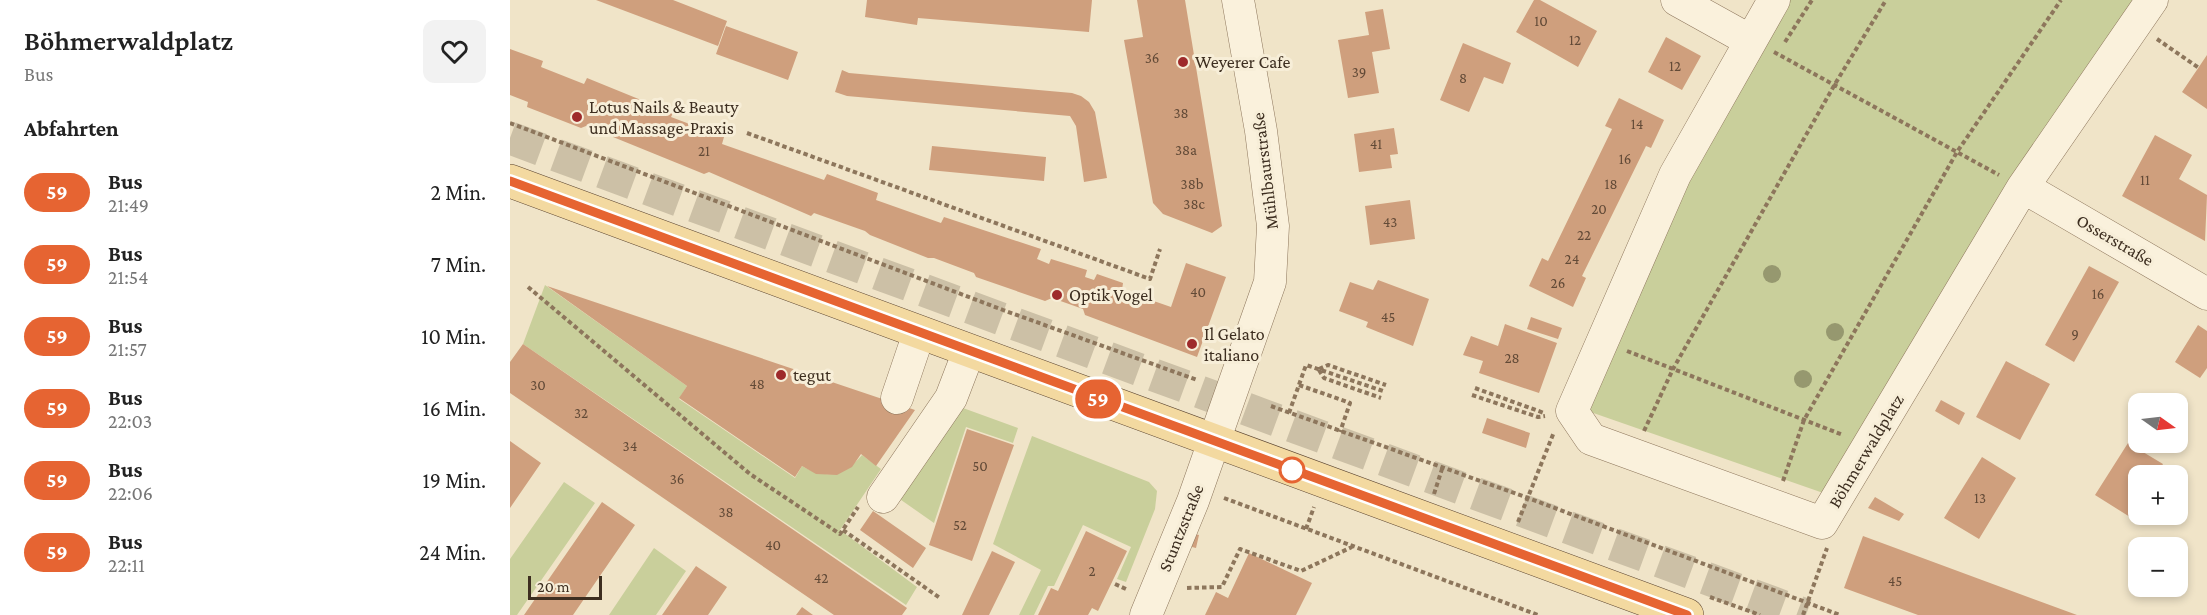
<!DOCTYPE html>
<html lang="de">
<meta charset="utf-8">
<style>
body{margin:0;font-family:"Crimson Pro",serif;background:#f2f2f2;color:#222;height:100vh;display:flex;flex-direction:column;font-size:22px;white-space:nowrap}
*{box-sizing:border-box;margin:0}
p{font-size:20px;color:#767676}
.icon{flex:none;width:33px;height:33px;fill:none;stroke:currentColor;stroke-width:2;stroke-linecap:round;stroke-linejoin:round}
.map{position:relative;flex:1;overflow:hidden}
.drawer{display:flex;flex-direction:column;background:#fff;width:510px}
.drawer>*{flex:none}
.badge{padding:0 12px;border-radius:20px;font-size:21px;line-height:39px}
.needle{width:39px;rotate:104deg}
.fabs{position:absolute;left:1618px;top:393px;display:grid;gap:12px}
.fabs a{display:grid;place-items:center;width:60px;height:60px;border-radius:12px;background:#fff;box-shadow:0 3px 9px #0003;font-size:30px}
.scale{position:absolute;left:18px;bottom:15px;width:74px;box-sizing:border-box;padding-left:6px;border:3px solid #3d2e20;border-top:0;font-size:16px;line-height:21px;white-space:nowrap;color:#3d2e20;-webkit-text-stroke:4px #f7eed8;paint-order:stroke}
.map>.badge{position:absolute;translate:-50% -50%;box-shadow:0 0 0 3px #fff}
h2{padding:0 24px;font-size:22px;line-height:54px}
.round{display:grid;place-items:center;flex:none;width:63px;height:63px;border-radius:12px;background:#f2f2f2}
.headline{display:flex;align-items:center;justify-content:space-between;height:102px;padding:0 24px}
h1{font-size:28px;font-weight:600;line-height:45px}
ul{padding:0;list-style:none}
li{display:flex;align-items:center;gap:18px;height:72px;padding:0 24px}
li div{flex:1}
li b{display:block;font-size:22px}
li em{font-style:normal}
li .badge{min-width:66px;font-weight:700;text-align:center}
main{display:flex;flex:1;min-height:0}
.map>svg:first-child{display:block}
.green{fill:#c9cf9b}
.building{fill:#cf9f7d}
.lines{fill:none;stroke-linecap:round;stroke-linejoin:round}
.highway-tunnel{stroke:#ccc0a6;stroke-width:33;stroke-dasharray:33 16;stroke-linecap:butt}
.minor-casing{stroke:#8d765c;stroke-width:33}
.major-casing{stroke:#5b4430;stroke-width:34}
.path{stroke:#8d765c;stroke-width:4;stroke-dasharray:4.5 3;stroke-linecap:butt}
.minor{stroke:#faf1dc;stroke-width:32}
.major{stroke:#f3d9a0;stroke-width:33}
.tree{fill:#96986f}
.line-casing{stroke:#fff;stroke-width:14}
.line{stroke:#e66432;stroke-width:9}
.poi-dot{fill:#9e2a2b;stroke:#f7eed8;stroke-width:2}
.stop-dot{fill:#fff;stroke:#e66432;stroke-width:3}
.labels{text-anchor:middle;stroke-width:6;stroke-linejoin:round;paint-order:stroke}
.number-label{font-size:15px;fill:#624a37}
.poi-label{font-size:18px;fill:#3d2e20;stroke:#f7eed8;text-anchor:start}
.street-label{font-size:18px;fill:#3d2e20;stroke:#f7eed8}
</style>
<main>
<section class="drawer">
<div class="headline"><div><h1>Böhmerwaldplatz</h1><p>Bus</p></div><a class="round"><svg class="icon" aria-label="heart" viewBox="0 0 24 24"><path d="M12 20l-8-8c-3-5 5-10 8-4 3-6 11-1 8 4z"/></svg></a></div>
<h2>Abfahrten</h2>
<ul>
<li><span class="badge" style="background:#e66432;color:#fff">59</span><div><b>Bus</b><p>21:49</p></div><em>2 Min.</em></li>
<li><span class="badge" style="background:#e66432;color:#fff">59</span><div><b>Bus</b><p>21:54</p></div><em>7 Min.</em></li>
<li><span class="badge" style="background:#e66432;color:#fff">59</span><div><b>Bus</b><p>21:57</p></div><em>10 Min.</em></li>
<li><span class="badge" style="background:#e66432;color:#fff">59</span><div><b>Bus</b><p>22:03</p></div><em>16 Min.</em></li>
<li><span class="badge" style="background:#e66432;color:#fff">59</span><div><b>Bus</b><p>22:06</p></div><em>19 Min.</em></li>
<li><span class="badge" style="background:#e66432;color:#fff">59</span><div><b>Bus</b><p>22:11</p></div><em>24 Min.</em></li>
</ul>
</section>
<div class="map">
<svg width="1697" height="615" viewBox="0 0 1697 615">
<rect width="100%" height="100%" fill="#f0e4c8"/>
<!-- green -->
<path class="green" d="M 1274,0 L 1632,0 L 1319,495 L 1069,408 L 1164,192 Z
M 35,285 L 177,386 L 169,399 L 285,478 L 292,466 C 316,480 334,476 352,455 L 371,469 L 330,530 L 407,587 L 396,605 L 13,344 Z
M 442,404 L 508,428 L 503,443 L 456,427 L 424,523 L 384,495 Z
M 522,436 L 639,482 L 647,491 L 645,509 L 616,582 L 607,579 L 621,547 L 573,525 L 544,586 L 538,586 L 524,615 L 509,615 L 531,570 L 483,544 Z
M 54,482 L 85,503 L 7,615 L 0,615 L 0,559 Z
M 144,548 L 176,571 L 146,615 L 99,615 Z"/>
<!-- building -->
<path class="building" d="M 86,0 L 163,0 L 217,21 L 208,46 Z
M 357,0 L 582,0 L 579,32 L 408,18 L 407,25 L 355,17 Z
M 627,0 L 675,0 L 712,226 L 702,233 L 653,214 L 643,203 L 614,40 L 633,37 Z
M 1024,0 L 1030,0 L 1087,31 L 1068,67 L 1006,32 Z
M 873,9 L 880,49 L 862,52 L 869,93 L 838,98 L 828,40 L 859,35 L 855,12 Z
M 216,26 L 288,52 L 278,80 L 206,54 Z
M 1156,37 L 1191,56 L 1172,90 L 1138,72 Z
M 953,43 L 1001,63 L 993,84 L 974,77 L 959,112 L 930,100 Z
M 0,49 L 33,61 L 31,67 L 74,84 L 77,78 L 163,113 L 161,117 L 214,137 L 212,144 L 314,180 L 317,174 L 368,193 L 366,200 L 431,223 L 434,217 L 531,249 L 527,259 L 539,264 L 541,259 L 577,270 L 575,277 L 584,280 L 587,274 L 613,283 L 612,290 L 661,307 L 676,263 L 716,277 L 687,357 L 575,315 L 573,309 L 542,298 L 535,301 L 466,277 L 464,273 L 424,258 L 418,258 L 360,235 L 355,231 L 304,213 L 301,216 L 199,172 L 194,174 L 76,126 L 71,128 L 17,107 L 18,102 L 0,95 Z
M 1697,55 L 1697,109 L 1672,92 Z
M 332,70 L 339,73 L 562,93 L 571,96 L 579,102 L 585,112 L 597,178 L 574,182 L 566,126 L 560,116 L 337,96 L 325,92 Z
M 1109,98 L 1154,120 L 1141,148 L 1136,146 L 1072,276 L 1076,278 L 1063,307 L 1019,286 L 1032,258 L 1038,261 L 1102,129 L 1095,126 Z
M 884,128 L 888,154 L 880,155 L 882,168 L 849,172 L 844,134 Z
M 1645,135 L 1682,155 L 1669,179 L 1697,195 L 1695,241 L 1612,196 Z
M 422,146 L 536,157 L 534,181 L 419,170 Z
M 900,200 L 905,239 L 860,245 L 855,206 Z
M 1579,266 L 1609,282 L 1564,362 L 1535,345 Z
M 868,280 L 919,299 L 903,346 L 856,327 L 858,322 L 829,311 L 840,282 L 863,290 Z
M 37,286 L 405,410 L 366,466 L 351,454 L 342,467 L 327,475 L 306,474 L 292,466 L 285,477 L 169,398 L 177,386 Z
M 1021,317 L 1052,328 L 1048,339 L 1017,329 Z
M 995,324 L 1047,343 L 1029,393 L 969,373 L 973,361 L 953,355 L 961,336 L 988,346 Z
M 1688,325 L 1697,331 L 1697,368 L 1690,378 L 1665,362 Z
M 13,344 L 397,608 L 392,615 L 324,615 L 0,393 L 0,362 Z
M 1496,361 L 1540,384 L 1510,440 L 1466,417 Z
M 1431,400 L 1455,413 L 1449,425 L 1425,411 Z
M 977,418 L 1020,433 L 1016,448 L 972,433 Z
M 457,429 L 504,445 L 462,561 L 419,545 Z
M 0,441 L 31,463 L 0,508 Z
M 1618,443 L 1653,464 L 1646,476 L 1629,476 L 1629,502 L 1620,517 L 1585,495 Z
M 1472,457 L 1506,478 L 1469,539 L 1434,518 Z
M 1365,497 L 1394,514 L 1389,521 L 1358,508 Z
M 92,502 L 125,525 L 63,615 L 14,615 Z
M 363,511 L 416,548 L 403,568 L 350,530 Z
M 576,531 L 617,551 L 588,611 L 582,608 L 578,615 L 528,615 L 541,588 L 548,591 Z
M 681,533 L 689,535 L 686,548 L 678,546 Z
M 1353,536 L 1567,615 L 1408,615 L 1334,588 Z
M 482,551 L 505,562 L 479,615 L 452,615 Z
M 739,553 L 802,583 L 786,615 L 695,615 L 706,592 L 718,598 Z
M 186,566 L 217,587 L 198,615 L 152,615 Z
M 292,607 L 303,615 L 286,615 Z"/>
<g class="lines">
<!-- highway-tunnel -->
<path class="highway-tunnel" d="M 0,138 L 1296,615"/>
<!-- minor casing -->
<g class="minor-casing">
<path id="minor" d="M 1167,0 L 1239,40
M 1264,0 L 1165,175 L 1062,411 L 1081,439 L 1312,523 L 1513,187 L 1642,0
M 1513,187 L 1697,294
M 387,398 L 409,333
M 373,497 L 441,398 L 459,351
M 636,615 L 683,501 L 760,282 L 763,226 L 751,131 L 728,0"/>
</g>
<!-- major casing -->
<g class="major-casing">
<path id="major" d="M 0,181 L 1177,615"/>
</g>
<!-- path -->
<path class="path" d="M 1647,39 L 1689,68
M 1275,42 L 1302,0
M 1264,52 L 1489,175
M 0,123 L 493,310 L 687,380
M 237,133 L 640,279 L 650,249
M 18,287 L 240,474 L 330,534 L 348,507
M 1117,351 L 1333,435
M 809,369 L 818,365 L 876,385
M 809,370 L 814,378 L 871,398
M 789,385 L 840,403 L 830,432
M 965,388 L 1034,413
M 962,395 L 1028,417 L 1035,416
M 761,406 L 1018,498 L 1330,615
M 779,413 L 796,365 L 873,391
M 1134,431 L 1163,369 L 1325,84 L 1376,0
M 1273,481 L 1294,420 L 1447,152 L 1551,0
M 924,494 L 932,469
M 714,498 L 1028,615
M 1008,522 L 1044,432
M 796,529 L 804,507
M 333,530 L 430,598
M 605,584 L 616,589
M 677,588 L 712,587 L 730,549 L 791,571 L 842,547
M 1200,597 L 1250,615
M 1293,615 L 1317,548"/>
<!-- minor -->
<use href="#minor" class="minor"/>
<!-- major -->
<use href="#major" class="major"/>
</g>
<!-- trees -->
<g class="tree">
<circle cx="1262" cy="274" r="9"/>
<circle cx="1325" cy="332" r="9"/>
<circle cx="1293" cy="379" r="9"/>
</g>
<g class="lines">
<!-- line casing -->
<g class="line-casing">
<path id="line" d="M 0,181 L 1177,615"/>
</g>
<!-- line -->
<use href="#line" class="line"/>
</g>
<!-- markers -->
<g class="poi-dot">
<circle cx="673" cy="62" r="6"/>
<circle cx="67" cy="117" r="6"/>
<circle cx="547" cy="295" r="6"/>
<circle cx="682" cy="344" r="6"/>
<circle cx="271" cy="375" r="6"/>
</g>
<circle class="stop-dot" cx="782" cy="470" r="12"/>
<g class="labels">
<!-- number labels -->
<g class="number-label">
<text x="1031" y="26">10</text>
<text x="1065" y="45">12</text>
<text x="642" y="63">36</text>
<text x="1165" y="71">12</text>
<text x="849" y="77">39</text>
<text x="953" y="83">8</text>
<text x="671" y="118">38</text>
<text x="1127" y="129">14</text>
<text x="866" y="149">41</text>
<text x="676" y="155">38a</text>
<text x="194" y="156">21</text>
<text x="1115" y="164">16</text>
<text x="1635" y="185">11</text>
<text x="682" y="189">38b</text>
<text x="1101" y="189">18</text>
<text x="684" y="209">38c</text>
<text x="1089" y="214">20</text>
<text x="880" y="227">43</text>
<text x="1074" y="240">22</text>
<text x="1062" y="264">24</text>
<text x="1048" y="288">26</text>
<text x="688" y="297">40</text>
<text x="1588" y="299">16</text>
<text x="878" y="322">45</text>
<text x="1565" y="339">9</text>
<text x="1002" y="363">28</text>
<text x="247" y="389">48</text>
<text x="28" y="390">30</text>
<text x="71" y="418">32</text>
<text x="120" y="451">34</text>
<text x="470" y="471">50</text>
<text x="167" y="484">36</text>
<text x="1470" y="503">13</text>
<text x="216" y="517">38</text>
<text x="450" y="530">52</text>
<text x="263" y="550">40</text>
<text x="582" y="576">2</text>
<text x="311" y="583">42</text>
<text x="1385" y="586">45</text>
</g>
<!-- poi labels -->
<g class="poi-label">
<text x="685" y="68">Weyerer Cafe</text>
<text x="79" y="113">Lotus Nails &amp; Beauty<tspan x="79" dy="21">und Massage-Praxis</tspan></text>
<text x="559" y="301">Optik Vogel</text>
<text x="694" y="340">Il Gelato<tspan x="694" dy="21">italiano</tspan></text>
<text x="283" y="381">tegut</text>
</g>
<!-- street labels -->
<g class="street-label">
<text transform="translate(755 171) rotate(-97)" y="6">Mühlbaurstraße</text>
<text transform="translate(1605 240) rotate(30)" y="6">Osserstraße</text>
<text transform="translate(1356 451) rotate(-59)" y="6">Böhmerwaldplatz</text>
<text transform="translate(671 528) rotate(-68)" y="6">Stuntzstraße</text>
</g>
</g>
</svg>
<div class="fabs">
<a><svg class="needle" viewBox="-14 -14 28 28"><path d="M0-13l5 13h-10z" fill="#e53935"/><path d="M0 13l5-13h-10z" fill="#767676"/></svg></a>
<a>+</a>
<a>−</a>
</div>
<div class="scale">20 m</div>
<b class="badge" style="left:588px;top:399px;background:#e66432;color:#fff">59</b>
</div>
</main>
